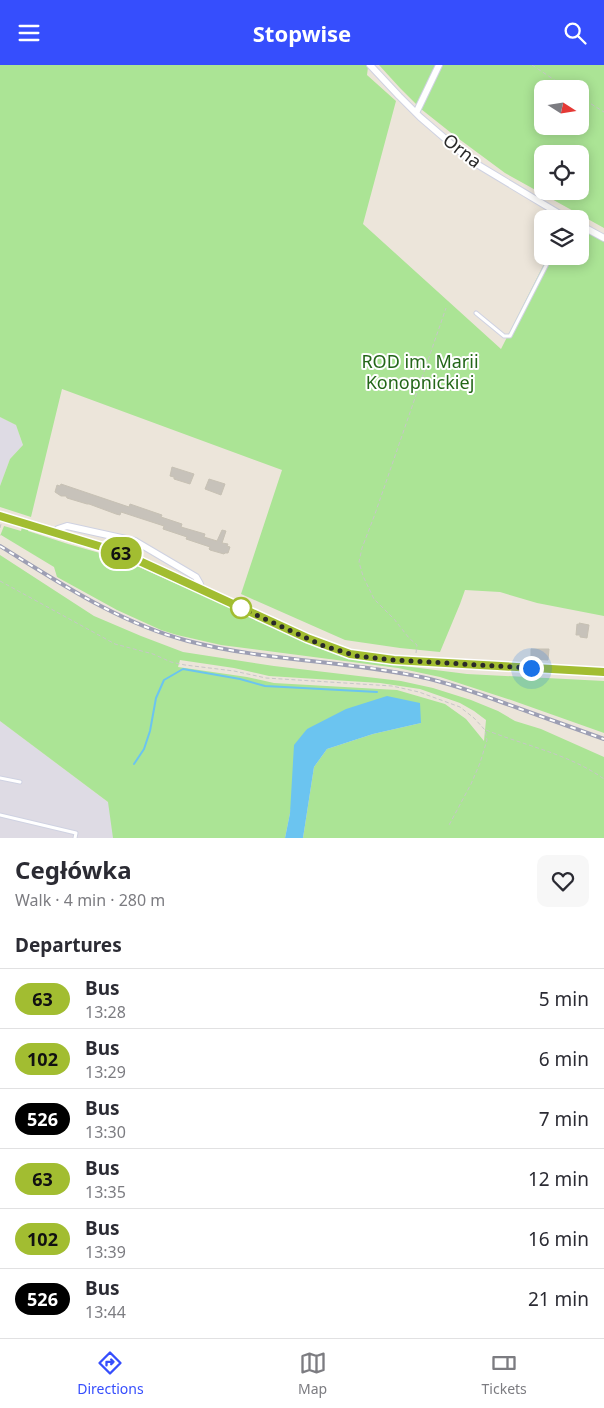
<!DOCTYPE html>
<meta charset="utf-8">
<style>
body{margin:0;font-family:"Noto Sans",sans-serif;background:#f7f7f7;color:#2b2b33;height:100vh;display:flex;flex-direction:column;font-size:19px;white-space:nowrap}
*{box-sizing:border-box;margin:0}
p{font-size:16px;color:#7c7c81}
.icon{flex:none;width:28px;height:28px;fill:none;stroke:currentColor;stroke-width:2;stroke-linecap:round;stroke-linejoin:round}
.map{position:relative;height:773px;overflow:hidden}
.side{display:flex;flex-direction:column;background:#fff;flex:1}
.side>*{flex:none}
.badge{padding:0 10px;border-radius:16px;font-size:18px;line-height:32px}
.needle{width:32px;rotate:102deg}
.controls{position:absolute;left:534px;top:15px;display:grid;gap:10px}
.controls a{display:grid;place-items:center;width:55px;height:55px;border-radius:10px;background:#fff;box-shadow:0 2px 12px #0003;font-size:25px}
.you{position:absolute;width:25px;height:25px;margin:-12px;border:4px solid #fff;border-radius:50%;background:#1a73e8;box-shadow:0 0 0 8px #1a73e833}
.map>.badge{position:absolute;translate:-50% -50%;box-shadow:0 0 0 2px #fff}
h2{padding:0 15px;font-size:19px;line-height:45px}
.round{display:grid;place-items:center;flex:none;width:52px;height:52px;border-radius:10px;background:#f7f7f7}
.overview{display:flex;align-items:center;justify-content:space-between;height:85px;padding:0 15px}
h1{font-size:24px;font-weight:700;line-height:38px}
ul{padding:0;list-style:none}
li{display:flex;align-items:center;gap:15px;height:60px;padding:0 15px;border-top:1px solid #e1e1e2}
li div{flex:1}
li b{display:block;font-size:19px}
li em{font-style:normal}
li .badge{min-width:55px;font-weight:700;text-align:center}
header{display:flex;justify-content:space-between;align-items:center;height:65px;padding:0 15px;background:#364efd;color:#fff;font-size:22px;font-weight:700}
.dock{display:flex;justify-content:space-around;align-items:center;height:70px;border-top:1px solid #e1e1e2;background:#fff;font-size:14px;color:#7c7c81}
.dock a{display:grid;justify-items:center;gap:2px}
.dock .current{color:#364efd}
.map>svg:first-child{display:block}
.industrial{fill:#dedbe4}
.green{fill:#abe495;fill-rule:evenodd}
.water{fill:#6bc4f0}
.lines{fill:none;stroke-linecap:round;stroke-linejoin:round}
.stream{stroke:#6bc4f0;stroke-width:2}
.building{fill:#c7c2ba;stroke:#c7c1b4}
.service-casing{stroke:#cfd2e2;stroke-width:5}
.minor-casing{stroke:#cfd2e2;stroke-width:8}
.tertiary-casing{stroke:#cfd2e2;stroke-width:9}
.path{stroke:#c7c7c7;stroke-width:1;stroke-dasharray:4 2.5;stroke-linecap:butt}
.service{stroke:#fff;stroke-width:3}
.minor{stroke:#fff;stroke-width:6}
.tertiary{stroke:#fff;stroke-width:8}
.rail-casing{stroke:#9d9fb4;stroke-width:4}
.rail{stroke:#fff;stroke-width:2;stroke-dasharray:5.5;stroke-linecap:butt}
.line-casing{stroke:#fff;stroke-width:11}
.line{stroke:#a2bd31;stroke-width:8}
.walk{stroke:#292929;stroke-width:5;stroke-dasharray:0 9}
.stop-dot{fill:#fff;stroke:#a2bd31;stroke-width:2.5}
.labels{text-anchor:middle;stroke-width:4;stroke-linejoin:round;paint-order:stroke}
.street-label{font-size:18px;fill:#292929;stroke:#fff}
.park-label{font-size:18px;fill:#236618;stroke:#fff}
</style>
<header><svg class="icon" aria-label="menu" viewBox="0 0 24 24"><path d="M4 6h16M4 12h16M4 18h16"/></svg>Stopwise<svg class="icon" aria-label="search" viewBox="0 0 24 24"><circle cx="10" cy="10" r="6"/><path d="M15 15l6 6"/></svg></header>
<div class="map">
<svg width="604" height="773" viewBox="0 0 604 773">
<rect width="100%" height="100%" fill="#ece5da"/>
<!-- industrial -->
<path class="industrial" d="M 0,352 L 16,360 L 23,380 L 10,394 L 0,421 Z
M 0,656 L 125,750 L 121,773 L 0,773 Z"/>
<!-- green -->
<path class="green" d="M 0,0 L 366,0 L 368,2 L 367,10 L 396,36 L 363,159 L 501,284 L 548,191 L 580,191 L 580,163 L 604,174 L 604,551 L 537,538 L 500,527 L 465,525 L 460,539 L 440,587 L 400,583 L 345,575 L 241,529 L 282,405 L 62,324 L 31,452 L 0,442 L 0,421 L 10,394 L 23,380 L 16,360 L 0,352 Z
M 379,0 L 604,0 L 604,163 L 505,108 L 455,71 L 421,44 L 400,23 ZM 542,24 L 580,24 L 580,61 L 542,61 ZM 542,89 L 580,89 L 580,126 L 542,126 Z
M 4,461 L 21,466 L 22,462 L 29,464 L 28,466 L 68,479 L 121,494 L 335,589 L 356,595 L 467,609 L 604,616 L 604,668 L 511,635 L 440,612 L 398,603 L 221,580 L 177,570 L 161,565 L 117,545 L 57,512 L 54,502 L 1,470 L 0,471 Z
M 0,490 L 94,551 L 141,571 L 183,587 L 274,601 L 401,616 L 433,623 L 471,635 L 498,646 L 515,656 L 541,664 L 604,692 L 604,773 L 303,773 L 314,702 L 327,684 L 373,669 L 421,658 L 307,664 L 285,773 L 113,773 L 108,737 L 0,656 ZM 180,595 L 234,603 L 269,611 L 380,618 L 420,624 L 460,638 L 474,646 L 486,655 L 484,676 L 466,654 L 445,639 L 397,625 L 274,618 L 247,612 L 178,602 Z"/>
<!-- water -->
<path class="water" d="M 387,631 L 420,638 L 421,658 L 373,669 L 327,684 L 314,702 L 303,773 L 285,773 L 290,748 L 294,680 L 307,664 L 346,644 Z"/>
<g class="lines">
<!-- stream -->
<path class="stream" d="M 134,699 L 144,684 L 150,666 L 156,633 L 164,615 L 183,604 L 240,614 L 265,621 L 377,627"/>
</g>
<!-- building -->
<path class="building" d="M 172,402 L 194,409 L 190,419 L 174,414 L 174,412 L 170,411 Z
M 209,414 L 225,419 L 221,430 L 205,424 Z
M 61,419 L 129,442 L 130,439 L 162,450 L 161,452 L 182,459 L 181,462 L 205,469 L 204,472 L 217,476 L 222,465 L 226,466 L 222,478 L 228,479 L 227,481 L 230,482 L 228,488 L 225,488 L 224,489 L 210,485 L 209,484 L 210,482 L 186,474 L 187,472 L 163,464 L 164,461 L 121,447 L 120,450 L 116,449 L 89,439 L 87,439 L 67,433 L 66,431 L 61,431 L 55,427 L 57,420 L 60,421 Z
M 579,558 L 589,560 L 587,573 L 580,572 L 580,570 L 576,570 L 577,559 L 579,560 Z
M 531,584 L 549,584 L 548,595 L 531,594 Z"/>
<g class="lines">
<!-- service casing -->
<g class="service-casing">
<path id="service" d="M 476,248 L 504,271 L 510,271 L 551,191
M 0,713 L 20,717
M 0,750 L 76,768 L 75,773"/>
</g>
<!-- minor casing -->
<g class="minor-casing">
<path id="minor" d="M 370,0 L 399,31 L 420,52 L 470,95 L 568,154
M 416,48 L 439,0
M 580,160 L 604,173
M 57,468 L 58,464 L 67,461 L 135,476 L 196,512 L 200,519 L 199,523"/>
</g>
<!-- tertiary casing -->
<g class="tertiary-casing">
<path id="tertiary" d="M 0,451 L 121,488 L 307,573 L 350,589 L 394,595 L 604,607"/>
</g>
<!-- path -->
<path class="path" d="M 532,0 L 568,24
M 580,32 L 604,47
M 0,463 L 1,459
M 0,516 L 115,579 L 153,589 L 171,597 L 185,600 L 234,606 L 266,613 L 392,621 L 419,627 L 460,642 L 474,653 L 485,665 L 487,675 L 480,698 L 471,719 L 448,762
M 416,588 L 417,580 L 409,573 L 394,554 L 374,534 L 363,511 L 359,497 L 362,483 L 375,449 L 446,243
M 486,665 C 526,681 569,689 604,714"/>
<!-- service -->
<use href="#service" class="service"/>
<!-- minor -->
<use href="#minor" class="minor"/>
<!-- tertiary -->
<use href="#tertiary" class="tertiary"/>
<!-- rail casing -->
<g class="rail-casing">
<path id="rail" d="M 0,481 C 60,518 119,558 188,576 C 264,596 344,595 421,612 C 449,618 477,628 504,638 C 537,650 571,662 604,674"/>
</g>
<!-- rail -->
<use href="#rail" class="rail"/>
</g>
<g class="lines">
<!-- line casing -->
<g class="line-casing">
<path id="line" d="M 0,451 L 122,488 L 307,573 L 350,589 L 394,595 L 604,607"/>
</g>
<!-- line -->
<use href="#line" class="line"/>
<!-- walk -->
<path class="walk" d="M 241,543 L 324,581 L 357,591 L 394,595 L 531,603"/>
</g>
<!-- markers -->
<circle class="stop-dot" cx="241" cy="543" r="10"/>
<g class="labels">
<!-- street labels -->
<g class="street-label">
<text transform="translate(462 86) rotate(38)" y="6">Orna</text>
</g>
<!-- park labels -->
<g class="park-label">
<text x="420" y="303">ROD im. Marii<tspan x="420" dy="21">Konopnickiej</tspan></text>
</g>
</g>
</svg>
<div class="controls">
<a><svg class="needle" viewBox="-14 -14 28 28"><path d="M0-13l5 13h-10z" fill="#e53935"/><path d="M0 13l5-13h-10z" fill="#7c7c81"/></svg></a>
<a><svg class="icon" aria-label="locate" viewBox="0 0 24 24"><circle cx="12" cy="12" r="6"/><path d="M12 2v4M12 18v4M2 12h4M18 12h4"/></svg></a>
<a><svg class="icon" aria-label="layers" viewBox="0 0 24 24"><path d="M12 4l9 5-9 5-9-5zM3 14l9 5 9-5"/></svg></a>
</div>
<div class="you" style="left:531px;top:603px"></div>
<b class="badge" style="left:121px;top:488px;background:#a2bd31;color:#111">63</b>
</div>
<section class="side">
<div class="overview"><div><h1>Cegłówka</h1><p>Walk · 4 min · 280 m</p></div><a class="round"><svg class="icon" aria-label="heart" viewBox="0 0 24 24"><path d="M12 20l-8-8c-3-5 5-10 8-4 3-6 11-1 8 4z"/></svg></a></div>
<h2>Departures</h2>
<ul>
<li><span class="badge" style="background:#a2bd31;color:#111">63</span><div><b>Bus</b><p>13:28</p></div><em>5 min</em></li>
<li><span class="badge" style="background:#a2bd31;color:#111">102</span><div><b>Bus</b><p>13:29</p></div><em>6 min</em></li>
<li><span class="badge" style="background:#000;color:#fff">526</span><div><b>Bus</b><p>13:30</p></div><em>7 min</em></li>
<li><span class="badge" style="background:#a2bd31;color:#111">63</span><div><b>Bus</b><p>13:35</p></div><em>12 min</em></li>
<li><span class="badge" style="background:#a2bd31;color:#111">102</span><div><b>Bus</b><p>13:39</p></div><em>16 min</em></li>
<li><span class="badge" style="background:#000;color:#fff">526</span><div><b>Bus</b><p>13:44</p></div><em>21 min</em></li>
</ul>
</section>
<nav class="dock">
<a class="current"><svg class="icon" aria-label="directions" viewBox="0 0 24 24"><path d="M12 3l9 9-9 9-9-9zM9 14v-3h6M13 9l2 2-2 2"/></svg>Directions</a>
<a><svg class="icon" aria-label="map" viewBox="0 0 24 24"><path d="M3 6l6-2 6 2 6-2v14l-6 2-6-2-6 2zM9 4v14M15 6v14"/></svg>Map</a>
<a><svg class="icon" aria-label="tickets" viewBox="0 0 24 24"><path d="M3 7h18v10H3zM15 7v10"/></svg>Tickets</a>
</nav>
